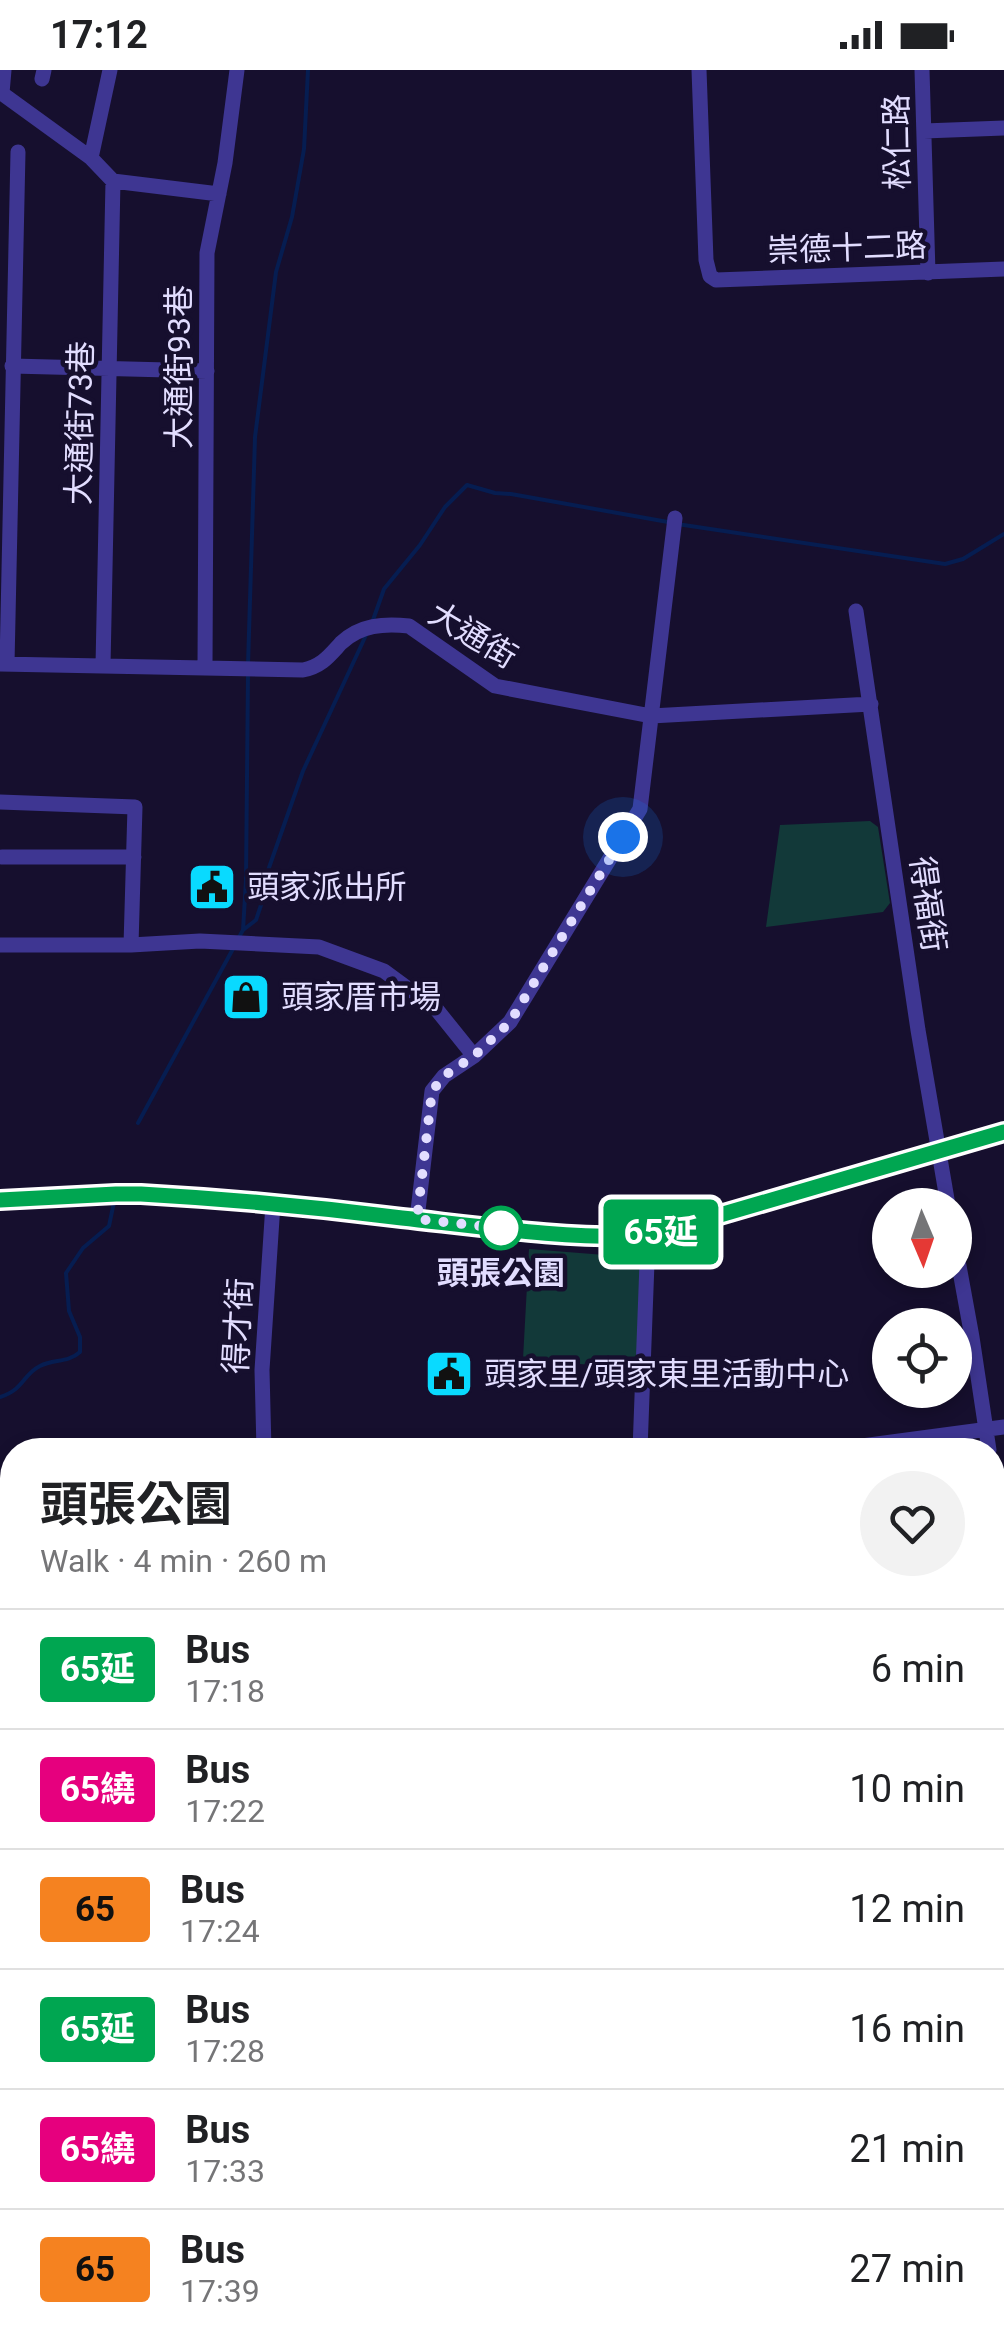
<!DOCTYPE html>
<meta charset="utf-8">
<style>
body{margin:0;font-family:Roboto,"Noto Sans TC",sans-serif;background:#f2f2f2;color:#202124;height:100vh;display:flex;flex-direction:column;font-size:38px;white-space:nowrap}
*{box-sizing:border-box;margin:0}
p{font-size:32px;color:#757577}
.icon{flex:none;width:55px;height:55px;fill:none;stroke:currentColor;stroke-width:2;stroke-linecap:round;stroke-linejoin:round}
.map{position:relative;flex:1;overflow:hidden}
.drawer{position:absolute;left:0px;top:1368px;width:1005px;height:912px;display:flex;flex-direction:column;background:#fff;border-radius:40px 40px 0 0;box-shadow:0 5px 15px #0003}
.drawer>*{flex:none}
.badge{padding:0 20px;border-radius:8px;font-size:35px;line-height:65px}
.needle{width:65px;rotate:178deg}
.buttons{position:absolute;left:872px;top:1118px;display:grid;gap:20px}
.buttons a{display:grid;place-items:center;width:100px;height:100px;border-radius:50%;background:#fff;box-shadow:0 5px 15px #0003;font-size:50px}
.you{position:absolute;width:50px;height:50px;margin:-25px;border:8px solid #fff;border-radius:50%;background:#1a73e8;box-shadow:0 0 0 15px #1a73e833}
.map>.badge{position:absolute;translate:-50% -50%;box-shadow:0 0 0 5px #fff}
.round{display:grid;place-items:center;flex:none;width:105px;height:105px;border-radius:52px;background:#f2f2f2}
.overview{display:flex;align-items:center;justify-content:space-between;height:170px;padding:0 40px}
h1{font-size:48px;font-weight:700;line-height:75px}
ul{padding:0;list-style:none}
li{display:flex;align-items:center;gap:30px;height:120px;padding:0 40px;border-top:2px solid #e0e0e0}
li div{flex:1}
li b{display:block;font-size:38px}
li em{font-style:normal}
li .badge{min-width:110px;font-weight:700;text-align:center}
.status{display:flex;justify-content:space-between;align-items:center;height:70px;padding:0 50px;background:#fff;direction:ltr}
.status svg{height:28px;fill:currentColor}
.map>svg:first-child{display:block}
.green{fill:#123939}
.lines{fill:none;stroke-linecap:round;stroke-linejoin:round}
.stream{stroke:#061d51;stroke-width:4}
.minor{stroke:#3e3692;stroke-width:15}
.line-casing{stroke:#fff;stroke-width:22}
.line{stroke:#00a651;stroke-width:15}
.walk{stroke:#e2ddff;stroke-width:10;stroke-dasharray:0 18}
.stop-dot{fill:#fff;stroke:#00a651;stroke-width:5}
.labels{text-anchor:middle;stroke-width:9;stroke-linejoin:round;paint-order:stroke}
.street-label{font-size:32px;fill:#e2ddff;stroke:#160f2e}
.poi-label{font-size:32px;fill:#e2ddff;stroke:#160f2e;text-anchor:start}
.stop-label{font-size:32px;font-weight:bold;fill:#e2ddff;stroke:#160f2e}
</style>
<div class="status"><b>17:12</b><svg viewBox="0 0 49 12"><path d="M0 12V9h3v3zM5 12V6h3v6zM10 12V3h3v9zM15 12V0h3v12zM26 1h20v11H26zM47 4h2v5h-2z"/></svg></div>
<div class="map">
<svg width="1004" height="2278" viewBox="0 0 1004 2278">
<rect width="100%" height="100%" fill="#160f2e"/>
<!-- green -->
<path class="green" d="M 870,751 L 878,757 L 890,833 L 883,842 L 766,857 L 780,755 Z
M 529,1179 L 643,1188 L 637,1299 L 523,1289 Z"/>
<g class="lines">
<!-- stream -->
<path class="stream" d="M 677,454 L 945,494 L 963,489 L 1004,464
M 373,550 L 384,519 L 420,475 L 445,437 L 467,415 L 495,423 L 511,424 L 668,452
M 248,595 L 255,367 L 276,202 L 292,147 L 304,79 L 308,0
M 243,860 L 256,850 L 261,835 L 265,809 L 303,701 L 367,563
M 238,869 L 243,860 L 246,810 L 248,604
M 138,1053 L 234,877
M 0,1327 C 25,1319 22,1305 40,1296 C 54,1289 68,1293 80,1282 L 80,1267 L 69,1241 L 66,1203 L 83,1178 L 109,1156 L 115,1127
M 0,1854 L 12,1854
M 992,2200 L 1004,2187
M 931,2278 L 939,2268"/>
<!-- minor -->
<path class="minor" d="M 699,0 L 706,190 L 710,206 L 716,210 L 1004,199
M 922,0 L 928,203
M 42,9 L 44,0
M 0,22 L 91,88 L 113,111
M 2,23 L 4,0
M 924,61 L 1004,58
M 91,88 L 110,0
M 113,111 L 219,124
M 12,296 L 207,301
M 856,541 L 918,960 L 948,1135
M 0,594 L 303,600 C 322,596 329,586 341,573 C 360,555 384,553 409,556 L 495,616 L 651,646 L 871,634
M 7,594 L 18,82
M 103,596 L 113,111
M 205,598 L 207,183 L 225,93 L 237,0
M 0,732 L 135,737 L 131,875
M 2,787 L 134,787
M 0,875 L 131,875 L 200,871 L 319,877 L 384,901 L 437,940 L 474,986
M 0,1130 L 115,1123 L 141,1124 C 226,1129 311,1137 395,1147 C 479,1156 564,1169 648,1166 L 1004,1062
M 417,1149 L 432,1021 L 444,1006 L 474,986 L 510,952 L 640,739 L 675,448
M 955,1174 L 972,1267 L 989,1380
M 847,1378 L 1004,1357
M 264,1380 L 262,1300 L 273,1134
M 640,1380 L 648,1166
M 992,1410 L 1004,1495
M 0,1540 L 12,1540
M 0,1658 L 12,1659
M 0,1782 L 12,1783
M 245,2278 L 261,2268"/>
</g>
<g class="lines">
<!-- line casing -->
<g class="line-casing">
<path id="line" d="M 0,1130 L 116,1124 L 141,1124 C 229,1129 316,1137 402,1148 C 484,1157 567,1169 648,1166 L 1004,1062"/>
</g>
<!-- line -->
<use href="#line" class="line"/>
<!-- walk -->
<path class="walk" d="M 501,1158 L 508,1159 L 417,1149 L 432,1021 L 444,1006 L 474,986 L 510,952 L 623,767"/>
</g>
<!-- icons -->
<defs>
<g id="civic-square" transform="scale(2.5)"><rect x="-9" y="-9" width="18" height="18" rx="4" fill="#09daff" stroke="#160f2e"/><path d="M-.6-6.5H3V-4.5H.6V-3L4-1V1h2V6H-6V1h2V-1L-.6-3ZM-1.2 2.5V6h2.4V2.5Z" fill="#111"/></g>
<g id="shop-square" transform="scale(2.5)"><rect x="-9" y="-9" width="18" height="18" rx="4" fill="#09daff" stroke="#160f2e"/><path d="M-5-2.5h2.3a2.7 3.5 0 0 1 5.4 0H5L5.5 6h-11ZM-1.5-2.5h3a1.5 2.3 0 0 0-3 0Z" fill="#111"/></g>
</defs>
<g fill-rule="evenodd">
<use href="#civic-square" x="212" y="817"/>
<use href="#shop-square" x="246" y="927"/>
<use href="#civic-square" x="449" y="1304"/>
</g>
<!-- markers -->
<circle class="stop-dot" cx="501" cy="1158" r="20"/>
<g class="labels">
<!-- street labels -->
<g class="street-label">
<text transform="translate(897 72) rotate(-91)" y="11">松仁路</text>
<text transform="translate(847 178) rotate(-2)" y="11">崇德十二路</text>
<text transform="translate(179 297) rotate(-90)" y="11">大通街93巷</text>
<text transform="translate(80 353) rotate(-89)" y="11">大通街73巷</text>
<text transform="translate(473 565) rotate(31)" y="11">大通街</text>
<text transform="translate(928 834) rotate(82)" y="11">得福街</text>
<text transform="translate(238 1256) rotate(-87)" y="11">得才街</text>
</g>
<!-- poi labels -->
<g class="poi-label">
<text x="247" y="828">頭家派出所</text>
<text x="281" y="938">頭家厝市場</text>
<text x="484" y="1315">頭家里/頭家東里活動中心</text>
</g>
<!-- stop labels -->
<g class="stop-label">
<text x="501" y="1214">頭張公園</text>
</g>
</g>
</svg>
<div class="buttons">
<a><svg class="needle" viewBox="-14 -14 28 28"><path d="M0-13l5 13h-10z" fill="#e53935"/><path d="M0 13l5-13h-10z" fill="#757577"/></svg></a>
<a><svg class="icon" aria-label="locate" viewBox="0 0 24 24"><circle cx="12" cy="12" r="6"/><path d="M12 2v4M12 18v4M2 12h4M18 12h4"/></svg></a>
</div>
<div class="you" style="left:623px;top:767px"></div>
<b class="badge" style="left:661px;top:1162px;background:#00a651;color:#fff">65延</b>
<section class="drawer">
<div class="overview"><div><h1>頭張公園</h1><p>Walk · 4 min · 260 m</p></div><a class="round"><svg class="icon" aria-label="heart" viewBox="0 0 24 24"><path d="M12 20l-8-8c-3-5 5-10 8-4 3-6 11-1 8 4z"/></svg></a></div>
<ul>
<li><span class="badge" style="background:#00a651;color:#fff">65延</span><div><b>Bus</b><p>17:18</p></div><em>6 min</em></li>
<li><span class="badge" style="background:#e6007e;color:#fff">65繞</span><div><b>Bus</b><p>17:22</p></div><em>10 min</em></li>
<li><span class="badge" style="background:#f58220;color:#111">65</span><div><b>Bus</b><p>17:24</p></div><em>12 min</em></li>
<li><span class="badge" style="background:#00a651;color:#fff">65延</span><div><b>Bus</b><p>17:28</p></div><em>16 min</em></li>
<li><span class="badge" style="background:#e6007e;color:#fff">65繞</span><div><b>Bus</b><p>17:33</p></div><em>21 min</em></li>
<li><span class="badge" style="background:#f58220;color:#111">65</span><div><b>Bus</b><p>17:39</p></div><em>27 min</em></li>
</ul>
</section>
</div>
